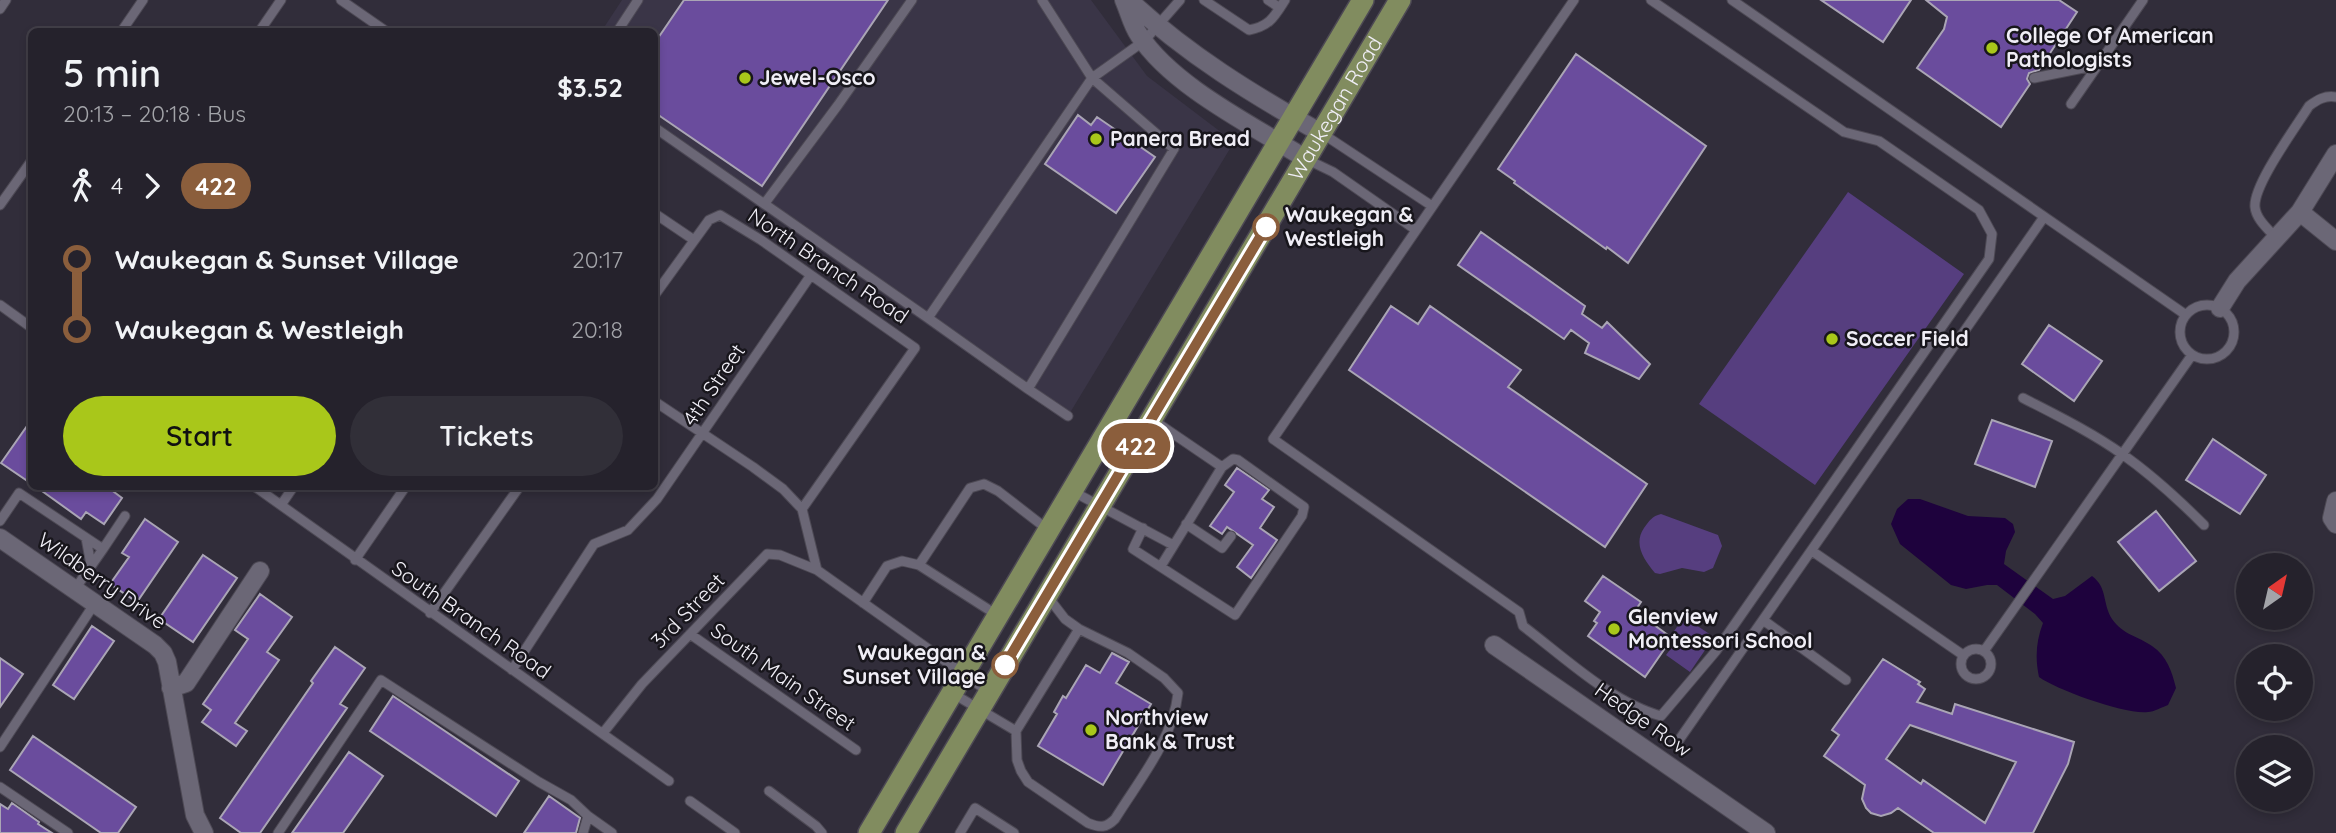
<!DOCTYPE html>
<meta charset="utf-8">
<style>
body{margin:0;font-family:Quicksand,sans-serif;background:#312f38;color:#f1f3f6;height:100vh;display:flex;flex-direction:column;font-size:26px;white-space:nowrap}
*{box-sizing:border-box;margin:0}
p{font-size:23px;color:#a3a4a9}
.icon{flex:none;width:38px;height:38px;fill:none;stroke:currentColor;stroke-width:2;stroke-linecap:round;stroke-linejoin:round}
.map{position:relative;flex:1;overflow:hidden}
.drawer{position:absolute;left:28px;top:28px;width:630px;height:462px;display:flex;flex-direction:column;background:#25222c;border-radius:10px;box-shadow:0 4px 10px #0003,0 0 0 2px #423f48}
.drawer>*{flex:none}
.badge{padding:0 14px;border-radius:23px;font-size:24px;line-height:46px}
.needle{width:46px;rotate:34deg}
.buttons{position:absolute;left:2236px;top:553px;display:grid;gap:14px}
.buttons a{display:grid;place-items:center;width:77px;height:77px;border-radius:50%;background:#25222c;box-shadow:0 4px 10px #0003,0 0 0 2px #423f48;font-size:35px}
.map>.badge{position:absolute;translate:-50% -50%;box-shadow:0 0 0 4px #fff}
.legs{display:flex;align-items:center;gap:10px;height:77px;padding:0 35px;font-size:23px}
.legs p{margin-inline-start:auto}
.summary{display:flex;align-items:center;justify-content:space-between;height:119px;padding:0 35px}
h1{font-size:38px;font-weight:600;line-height:52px}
.cta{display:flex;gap:14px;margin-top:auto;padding:14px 35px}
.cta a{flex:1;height:80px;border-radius:42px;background:#a9c71a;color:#111;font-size:28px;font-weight:600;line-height:80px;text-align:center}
.cta a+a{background:#312f38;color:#f1f3f6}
ul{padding:0 35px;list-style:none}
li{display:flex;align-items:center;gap:24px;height:70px;font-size:26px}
li i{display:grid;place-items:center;width:10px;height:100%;margin:0 9px;background:currentColor}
li i::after{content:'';width:18px;height:18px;margin:-9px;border:5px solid;border-radius:50%;background:#25222c}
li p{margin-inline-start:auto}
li:first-child i{background:linear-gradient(#0000 50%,currentColor 0)}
li:last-child i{background:linear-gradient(currentColor 50%,#0000 0)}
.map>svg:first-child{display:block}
.built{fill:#3a3547}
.green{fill:#563e7f}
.water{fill:#1e023d}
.building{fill:#6a4c9d;stroke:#aaa5b5;stroke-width:2;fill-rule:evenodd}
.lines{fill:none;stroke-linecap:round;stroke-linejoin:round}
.service-casing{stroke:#4d4954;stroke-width:11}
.minor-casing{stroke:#4d4954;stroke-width:20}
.primary-casing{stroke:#4d4954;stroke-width:24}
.service{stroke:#6b6776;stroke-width:9}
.minor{stroke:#6b6776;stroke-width:18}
.primary{stroke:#818c5f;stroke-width:21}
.line-1-casing{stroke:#fff;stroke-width:16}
.line-1{stroke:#8b5e3c;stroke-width:10}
.poi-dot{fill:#a9c71a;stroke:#18161c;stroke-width:2.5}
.stop-1-dot{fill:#fff;stroke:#8b5e3c;stroke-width:3.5}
.labels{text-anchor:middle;stroke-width:5;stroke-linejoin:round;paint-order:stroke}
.poi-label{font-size:21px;font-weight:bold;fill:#f0eef6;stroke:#18161c;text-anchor:start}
.street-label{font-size:21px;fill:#f0eef6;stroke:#18161c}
.stop-label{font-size:21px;font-weight:bold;fill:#f0eef6;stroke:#18161c;text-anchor:start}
</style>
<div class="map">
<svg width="2336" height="833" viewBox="0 0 2336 833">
<rect width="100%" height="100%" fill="#312d3a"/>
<!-- built -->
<path class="built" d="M 622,0 L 1091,0 L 1147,76 L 1234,142 L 1065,421 L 655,135 L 654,32 L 601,32 Z"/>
<!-- green -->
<path class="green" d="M 1848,192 L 1964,274 L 1815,485 L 1699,404 Z
M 1661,514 L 1718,535 L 1722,546 L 1713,568 L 1704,572 L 1682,568 L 1660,574 L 1655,573 C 1644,560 1633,544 1644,528 C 1649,521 1652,516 1661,514 Z
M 1684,617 L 1714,637 L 1690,672 L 1666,655 L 1678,639 L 1672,634 Z"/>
<!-- water -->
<path class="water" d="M 1908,499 L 1920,499 L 1968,516 L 2005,518 L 2013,524 L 2015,532 L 2006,551 L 2004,564 L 2053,599 L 2065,596 L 2092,576 C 2108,588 2102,603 2112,619 C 2123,635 2138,636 2152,646 C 2167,656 2172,672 2176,688 L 2168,705 C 2162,707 2154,712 2148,712 C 2126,715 2057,690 2039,677 C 2035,658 2036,641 2043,623 L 2035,614 L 1997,585 L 1987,585 L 1966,589 L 1951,585 L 1900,544 L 1891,524 L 1897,509 Z"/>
<!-- building -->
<path class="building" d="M 684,0 L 888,0 L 762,186 L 654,112 L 654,44 Z
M 1821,0 L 1911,0 L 1883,42 Z
M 1926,0 L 2059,0 L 2077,12 L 2039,70 L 2029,73 L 2027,79 L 2030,84 L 2001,127 L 1917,68 L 1944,29 L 1947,17 Z
M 1576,54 L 1706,146 L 1628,263 L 1607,247 L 1606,249 L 1514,183 L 1515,181 L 1498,169 Z
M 1078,115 L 1091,125 L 1097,117 L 1155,157 L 1116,213 L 1045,164 Z
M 1481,232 L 1585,306 L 1582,314 L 1602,328 L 1607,322 L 1650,364 L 1639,379 L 1585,353 L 1589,343 L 1571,330 L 1564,339 L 1458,265 Z
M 1391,306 L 1418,324 L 1430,306 L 1521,370 L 1508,387 L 1647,484 L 1605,547 L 1349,370 Z
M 2049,325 L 2102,361 L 2074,401 L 2022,364 Z
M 32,419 L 32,484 L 1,463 Z
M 1992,420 L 2052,441 L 2035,487 L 1975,464 Z
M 2213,439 L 2266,475 L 2240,514 L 2186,480 Z
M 1237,468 L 1269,490 L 1262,499 L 1274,507 L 1260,528 L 1277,540 L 1251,578 L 1237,567 L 1253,545 L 1227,527 L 1222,534 L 1210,526 L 1234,492 L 1225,485 Z
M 35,486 L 106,486 L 122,498 L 104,524 L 86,512 L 81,519 Z
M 2156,511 L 2196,561 L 2159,591 L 2118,542 Z
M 145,519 L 178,542 L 137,602 L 110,584 L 129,557 L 122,553 Z
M 203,555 L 237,578 L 193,642 L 159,619 Z
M 1603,576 L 1641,602 L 1635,611 L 1672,638 L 1645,677 L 1588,636 L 1597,623 L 1594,621 L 1600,612 L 1585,601 Z
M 260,594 L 292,617 L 267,652 L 279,660 L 235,723 L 247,731 L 236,746 L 202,722 L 211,710 L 203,704 L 248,639 L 235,630 Z
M 92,626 L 114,641 L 74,699 L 53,685 Z
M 335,647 L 365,668 L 340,704 L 347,708 L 260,833 L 241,833 L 220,818 L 313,683 L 311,681 Z
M 1112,653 L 1129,662 L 1116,683 L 1151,704 L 1103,785 L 1038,746 L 1057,714 L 1054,712 L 1063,696 L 1066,698 L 1086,665 L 1100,673 Z
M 0,658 L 23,674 L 0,707 Z
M 1883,659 L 1920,682 L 1918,684 L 1925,689 L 1917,702 L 1952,714 L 1955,704 L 2074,742 L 2068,764 L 2033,833 L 1934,833 L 1898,808 L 1891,813 L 1881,816 L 1871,813 L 1866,808 L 1862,799 L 1865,785 L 1824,756 L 1839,735 L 1832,730 ZM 1910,725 L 2016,762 L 1985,823 L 1923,780 L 1921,784 L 1886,759 Z
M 393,696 L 519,781 L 496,816 L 370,731 Z
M 33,736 L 136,807 L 118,833 L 101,833 L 10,770 Z
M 349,752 L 383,776 L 343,833 L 292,833 Z
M 549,796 L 580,818 L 576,833 L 524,833 Z
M 12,803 L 39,822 L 38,824 L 52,833 L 0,833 L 0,804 L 8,809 Z"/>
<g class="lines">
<!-- service casing -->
<g class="service-casing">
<path id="service" d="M 341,0 L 387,32
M 1042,0 L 1092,78 L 1144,41 L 1180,0
M 1204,0 L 1249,30 C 1270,26 1274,17 1285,0
M 1268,0 L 1280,8
M 1574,0 L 1273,439 L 1519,612 L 1523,626 C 1564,657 1611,702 1661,716 L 1716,651 L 1989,259 L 1992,234 L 1979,210 L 1879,141 L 1844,132 L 1651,0
M 1732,0 L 2186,315
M 0,9 L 6,0
M 121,32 L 143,0
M 259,32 L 281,0
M 617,32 L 638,0
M 2034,78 L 2098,65
M 2071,104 L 2143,0
M 654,127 L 928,318
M 1323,134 L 1432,206
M 1306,159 L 1333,172 L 1416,230
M 765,203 L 838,105 L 912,0
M 0,205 L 32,160
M 654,213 L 694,240
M 2276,238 C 2268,229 2256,219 2255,207 C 2253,185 2296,127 2309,106 C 2317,100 2325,95 2336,97
M 654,296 L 709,220 L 720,215 L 761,240 L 915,348 L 802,509
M2180 332a27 27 0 1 1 54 0a27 27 0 1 1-54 0Z
M 0,305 L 32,328
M 1028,389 L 928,318 L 1092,78 L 1174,149 L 1028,389 L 1068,416
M 2023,398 C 2056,415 2091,432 2122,454 C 2152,475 2179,500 2204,525
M 654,401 L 753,467 L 783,489 L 802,509 L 817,570
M 1153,420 L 1222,467 L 1161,566
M 254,486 L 669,781
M 1072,491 L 1173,545
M 281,505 L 294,486
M 0,521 L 19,493 L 103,549 L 75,589
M 1186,524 L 1222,548 L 1231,536
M 1143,528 L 1133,549 L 1235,615 L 1302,516 L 1304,507 L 1238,460 L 1233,459 L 1222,467
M 86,538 L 91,565
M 103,549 L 125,516
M 1812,551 L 1963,655
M 355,560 L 406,486
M 919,565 L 970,488 L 984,484 L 998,491 L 1047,529
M 1048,597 L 1065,619 L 1079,629 L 1128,653 L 1164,678 L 1178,693 C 1173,740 1139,780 1115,819 C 1106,828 1100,828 1088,823 L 1028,782 L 1021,771 L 1017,760 L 1016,731 L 1079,629
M 863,603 L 887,566 L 902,561 L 919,565 L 997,615
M 430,613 L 520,486
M 1763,620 L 1846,680
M 690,634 L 856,750
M1961 664a15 15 0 1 1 30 0a15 15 0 1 1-30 0Z
M 1984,651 L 2192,355
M 512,670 L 594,544 L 628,530 L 657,499 L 811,275
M 952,693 L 1016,731
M 603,733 L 642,684 L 767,554 L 780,555 L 817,570 L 989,692
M 1679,740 L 2044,217
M 0,747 L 95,603
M 0,787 L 68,833
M 769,791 L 816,826 L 822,833
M 690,801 L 735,833
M 588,816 L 612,833
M 278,833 L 381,680 L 539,782 L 571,800 L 588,816 L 583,833
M 960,833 L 975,808 L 1014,833"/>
</g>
<!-- minor casing -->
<g class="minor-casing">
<path id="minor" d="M 1124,0 C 1129,11 1132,25 1139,35 C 1173,87 1254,126 1306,159
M 1129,0 C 1186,54 1254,95 1321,133
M 2300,212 L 2336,241
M 2220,308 L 2237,281 L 2300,212 L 2336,154
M 2336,501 L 2332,518 L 2336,524
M 0,538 L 155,645 L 163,653 L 167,662 L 195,815 L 204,833
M 1494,645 L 1766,833
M 171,688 L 186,683 L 260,571"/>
</g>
<!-- primary casing -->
<g class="primary-casing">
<g id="primary">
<path d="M 869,833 L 1363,0"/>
<path id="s1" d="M 906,833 L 1400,0"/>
</g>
</g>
<!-- service -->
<use href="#service" class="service"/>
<!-- minor -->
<use href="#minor" class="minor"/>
<!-- primary -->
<use href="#primary" class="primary"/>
</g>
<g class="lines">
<!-- line-1 casing -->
<g class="line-1-casing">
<path id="line-1" d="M 1005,665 L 1266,227"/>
</g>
<!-- line-1 -->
<use href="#line-1" class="line-1"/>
</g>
<!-- markers -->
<g class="poi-dot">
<circle cx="1992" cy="48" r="7"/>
<circle cx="745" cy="78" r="7"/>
<circle cx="1096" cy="139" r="7"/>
<circle cx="1832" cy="339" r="7"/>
<circle cx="1614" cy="629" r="7"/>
<circle cx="1091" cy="730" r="7"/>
</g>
<g class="stop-1-dot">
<circle cx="1266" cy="227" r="12"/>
<circle cx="1005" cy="665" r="12"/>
</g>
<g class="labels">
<!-- poi labels -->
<g class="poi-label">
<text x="2006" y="43">College Of American<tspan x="2006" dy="24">Pathologists</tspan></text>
<text x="759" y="85">Jewel-Osco</text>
<text x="1110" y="146">Panera Bread</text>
<text x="1846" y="346">Soccer Field</text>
<text x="1628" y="624">Glenview<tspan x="1628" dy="24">Montessori School</tspan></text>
<text x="1105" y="725">Northview<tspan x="1105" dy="24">Bank &amp; Trust</tspan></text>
</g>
<!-- street labels -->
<g class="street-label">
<text dy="7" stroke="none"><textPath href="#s1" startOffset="842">Waukegan Road</textPath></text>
<text transform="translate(828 266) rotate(34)" y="7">North Branch Road</text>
<text transform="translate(714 385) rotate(-56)" y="7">4th Street</text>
<text transform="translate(102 581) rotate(35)" y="7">Wildberry Drive</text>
<text transform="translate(688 611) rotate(-46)" y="7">3rd Street</text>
<text transform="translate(471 620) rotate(35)" y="7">South Branch Road</text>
<text transform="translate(783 677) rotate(35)" y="7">South Main Street</text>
<text transform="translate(1643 720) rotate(35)" y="7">Hedge Row</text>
</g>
<!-- stop labels -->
<g class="stop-label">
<text x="1285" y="222">Waukegan &amp;<tspan x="1285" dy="24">Westleigh</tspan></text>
<text x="986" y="660" text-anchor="end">Waukegan &amp;<tspan x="986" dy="24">Sunset Village</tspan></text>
</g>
</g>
</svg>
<div class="buttons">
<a><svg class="needle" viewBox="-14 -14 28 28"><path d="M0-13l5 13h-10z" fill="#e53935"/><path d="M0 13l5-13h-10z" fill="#a3a4a9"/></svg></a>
<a><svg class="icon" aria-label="locate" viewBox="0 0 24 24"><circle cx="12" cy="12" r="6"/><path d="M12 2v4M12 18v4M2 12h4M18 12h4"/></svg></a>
<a><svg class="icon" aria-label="layers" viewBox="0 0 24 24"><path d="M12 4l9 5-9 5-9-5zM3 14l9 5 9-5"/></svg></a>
</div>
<b class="badge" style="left:1136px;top:446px;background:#8b5e3c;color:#fff">422</b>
<section class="drawer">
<div class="summary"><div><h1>5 min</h1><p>20:13 – 20:18 · Bus</p></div><b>$3.52</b></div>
<div class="legs"><svg class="icon" aria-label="walk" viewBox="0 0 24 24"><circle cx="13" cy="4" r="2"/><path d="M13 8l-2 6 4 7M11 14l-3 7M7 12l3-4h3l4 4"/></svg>4<svg class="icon" aria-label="forward" viewBox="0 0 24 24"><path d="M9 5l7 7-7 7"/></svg><b class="badge" style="background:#8b5e3c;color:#fff">422</b></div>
<ul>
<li><i style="color:#8b5e3c"></i><b>Waukegan &amp; Sunset Village</b><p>20:17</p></li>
<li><i style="color:#8b5e3c"></i><b>Waukegan &amp; Westleigh</b><p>20:18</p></li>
</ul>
<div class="cta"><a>Start</a><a>Tickets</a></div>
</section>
</div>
